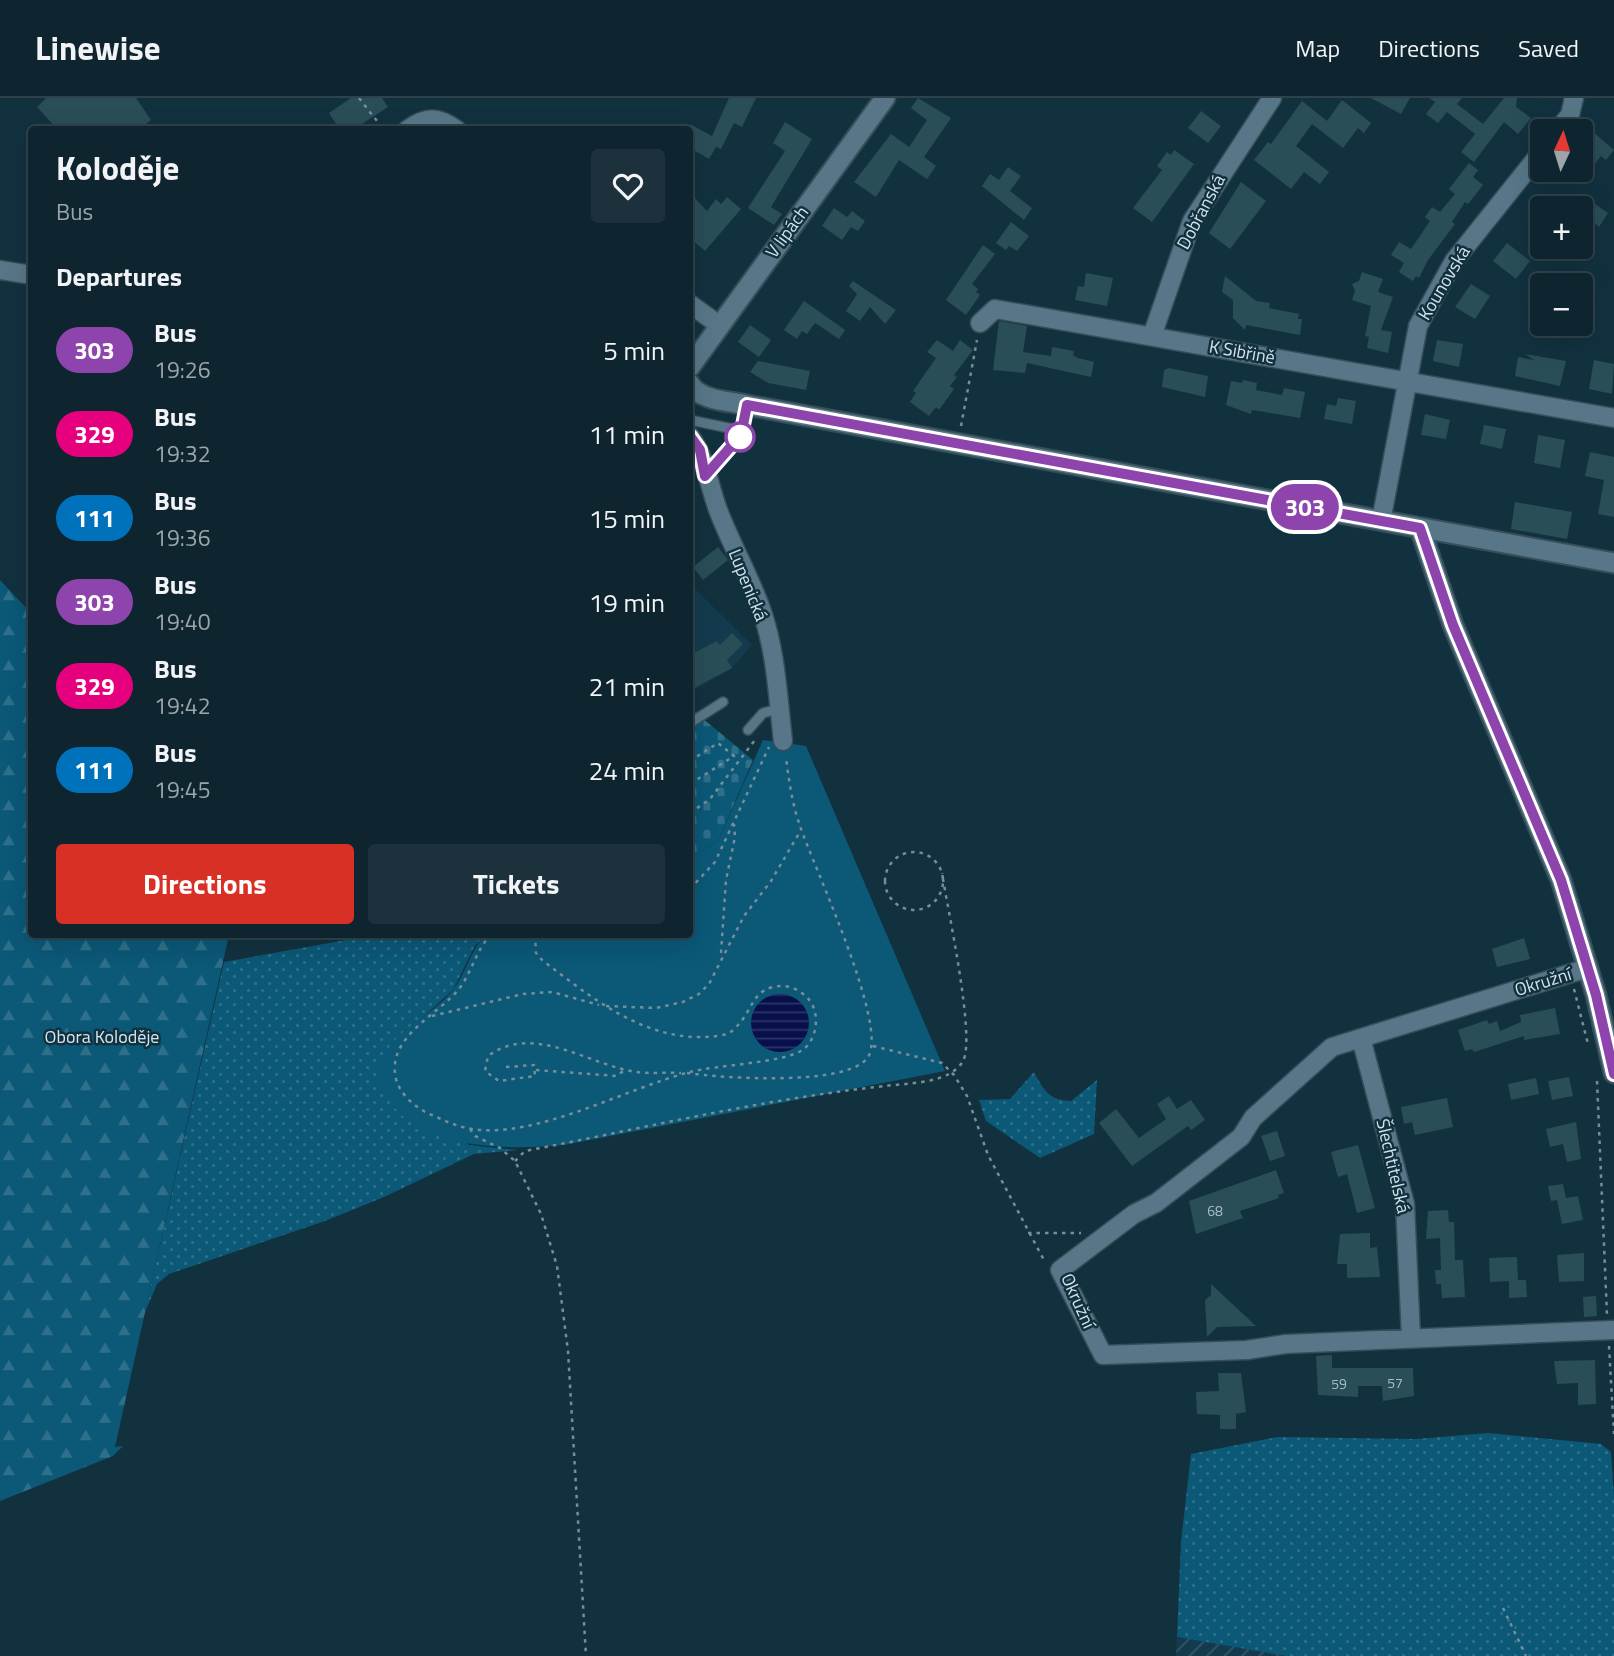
<!DOCTYPE html>
<meta charset="utf-8">
<style>
body{margin:0;font-family:"Titillium Web",sans-serif;background:#1c313b;color:#f1f3f6;height:100vh;display:flex;flex-direction:column;font-size:26px;white-space:nowrap}
*{box-sizing:border-box;margin:0}
p{font-size:23px;color:#9ba5aa}
.icon{flex:none;width:38px;height:38px;fill:none;stroke:currentColor;stroke-width:2;stroke-linecap:round;stroke-linejoin:round}
.map{position:relative;flex:1;overflow:hidden}
.panel{position:absolute;left:28px;top:28px;width:665px;height:812px;display:flex;flex-direction:column;background:#0e252f;border-radius:7px;box-shadow:0 7px 28px #0002,0 0 0 2px #2e424b}
.panel>*{flex:none}
.badge{padding:0 14px;border-radius:23px;font-size:24px;line-height:46px}
.needle{width:46px;rotate:4deg}
.tools{position:absolute;left:1530px;top:21px;display:grid;gap:14px}
.tools a{display:grid;place-items:center;width:63px;height:63px;border-radius:7px;background:#0e252f;box-shadow:0 7px 28px #0002,0 0 0 2px #2e424b;font-size:35px}
.map>.badge{position:absolute;translate:-50% -50%;box-shadow:0 0 0 4px #fff}
h2{padding:0 28px;font-size:26px;line-height:63px}
.round{display:grid;place-items:center;flex:none;width:74px;height:74px;border-radius:7px;background:#1c313b}
.headline{display:flex;align-items:center;justify-content:space-between;height:119px;padding:0 28px}
h1{font-size:33px;font-weight:700;line-height:52px}
.primary-button{display:flex;gap:14px;margin-top:auto;padding:14px 28px}
.primary-button a{flex:1;height:80px;border-radius:7px;background:#d93025;color:#fff;font-size:28px;font-weight:700;line-height:80px;text-align:center}
.primary-button a+a{background:#1c313b;color:#f1f3f6}
ul{padding:0;list-style:none}
li{display:flex;align-items:center;gap:21px;height:84px;padding:0 28px}
li div{flex:1}
li b{display:block;font-size:26px}
li em{font-style:normal}
li .badge{min-width:77px;font-weight:700;text-align:center}
header{display:flex;align-items:center;gap:42px;box-sizing:border-box;height:98px;padding:0 35px;background:#0e252f;border-bottom:2px solid #2e424b}
header strong{font-size:33px}
nav{display:flex;gap:38px;margin-inline-start:auto;font-size:24px}
.map>svg:first-child{display:block}
.built{fill:#133b4d}
.industrial{fill:url(#industrial-furrows)}
.grass{fill:url(#grass-dots)}
.forest{fill:url(#forest-firs)}
.cemetery{fill:url(#cemetery-stones)}
.park{fill:#0b5877}
.water{fill:url(#water-rules)}
.building{fill:#294e57}
.lines{fill:none;stroke-linecap:round;stroke-linejoin:round}
.service-casing{stroke:#374d59;stroke-width:12}
.minor-casing{stroke:#374d59;stroke-width:21}
.tertiary-casing{stroke:#374d59;stroke-width:23}
.path{stroke:#768e9a;stroke-width:2.5;stroke-dasharray:3.5 5;stroke-linecap:butt}
.service{stroke:#577788;stroke-width:9}
.minor{stroke:#577788;stroke-width:18}
.tertiary{stroke:#577788;stroke-width:19}
.line-casing{stroke:#fff;stroke-width:16}
.line{stroke:#8e44ad;stroke-width:10}
.stop-dot{fill:#fff;stroke:#8e44ad;stroke-width:3.5}
.labels{text-anchor:middle;stroke-width:5;stroke-linejoin:round;paint-order:stroke}
.number-label{font-size:14px;fill:#a8bec7}
.street-label{font-size:18px;fill:#d2e3ec;stroke:#12313f}
.park-label{font-size:18px;fill:#d2e7f3;stroke:#12313f}
</style>
<header>
<strong>Linewise</strong>
<nav><a>Map</a><a>Directions</a><a>Saved</a></nav>
</header>
<div class="map">
<svg width="1614" height="1558" viewBox="0 0 1614 1558">
<defs>
<pattern id="industrial-furrows" width="10" height="10" patternUnits="userSpaceOnUse" patternTransform="scale(1.75)"><rect width="10" height="10" fill="#133b4d"/><path d="M-1 1l2-2M0 10L10 0M9 11l2-2" fill="none" stroke="#345767"/></pattern>
<pattern id="grass-dots" width="8" height="8" patternUnits="userSpaceOnUse" patternTransform="scale(1.75)"><rect width="8" height="8" fill="#0b5877"/><path d="M2 2h.1M6 6h.1" fill="none" stroke="#2e708a" stroke-width="1.8" stroke-linecap="round"/></pattern>
<pattern id="forest-firs" width="22" height="20" patternUnits="userSpaceOnUse" patternTransform="scale(1.75)"><rect width="22" height="20" fill="#0b5877"/><path d="M5 1l3.5 6h-7zM16 11l3.5 6h-7z" fill="#2e708a"/></pattern>
<pattern id="cemetery-stones" width="16" height="16" patternUnits="userSpaceOnUse" patternTransform="scale(1.75)"><rect width="16" height="16" fill="#0b5877"/><path d="M2 7V4a2 2 0 0 1 4 0v3zM10 15v-3a2 2 0 0 1 4 0v3z" fill="#2e708a"/></pattern>
<pattern id="water-rules" width="6" height="5" patternUnits="userSpaceOnUse" patternTransform="scale(1.75)"><rect width="6" height="5" fill="#08104c"/><path d="M0 2.5h6" fill="none" stroke="#2b3366"/></pattern>
</defs>
<rect width="100%" height="100%" fill="#12313f"/>
<!-- built -->
<path class="built" d="M 690,486 L 752,547 L 732,570 L 690,595 Z"/>
<!-- industrial -->
<path class="industrial" d="M 1177,1539 L 1286,1558 L 1176,1558 Z"/>
<!-- grass -->
<path class="grass" d="M 374,837 L 485,837 L 475,848 L 453,892 L 393,946 L 469,1047 L 518,1052 L 474,1056 L 384,1099 L 325,1123 L 169,1176 L 157,1186 L 145,1214 L 224,864 Z
M 1034,974 C 1044,993 1049,1002 1071,1003 L 1097,982 L 1094,1036 L 1040,1060 L 986,1023 L 979,1002 L 1010,1001 Z
M 1488,1335 L 1601,1346 L 1611,1354 L 1614,1398 L 1614,1558 L 1286,1558 L 1177,1539 L 1181,1444 L 1191,1356 L 1277,1339 L 1416,1341 Z"/>
<!-- forest -->
<path class="forest" d="M 0,482 L 31,515 L 32,836 L 229,837 L 115,1349 L 123,1348 L 113,1358 L 0,1403 Z"/>
<!-- cemetery -->
<path class="cemetery" d="M 690,610 L 753,662 L 718,743 L 690,759 Z"/>
<!-- park -->
<path class="park" d="M 763,642 L 806,648 L 945,973 L 564,1047 C 511,1052 418,1053 387,999 C 382,991 377,978 379,969 C 388,934 433,918 453,892 C 466,875 470,853 485,837 L 690,836 L 690,759 L 718,743 Z"/>
<!-- water -->
<path class="water" d="M751 925a29 29 0 1 1 58 0a29 29 0 1 1-58 0Z"/>
<!-- building -->
<path class="building" d="M 46,0 L 136,0 L 151,22 L 139,32 L 58,32 L 37,9 Z
M 351,0 L 382,0 L 388,9 L 353,32 L 340,32 L 329,15 Z
M 729,0 L 756,0 L 742,29 L 734,25 L 721,51 L 716,49 L 709,61 L 690,50 L 690,26 L 712,38 Z
M 918,0 L 951,20 L 924,59 L 936,68 L 927,81 L 899,62 L 876,99 L 854,84 L 891,36 L 909,49 L 927,22 L 911,10 Z
M 1371,0 L 1410,0 L 1401,16 Z
M 1429,0 L 1462,0 L 1457,6 L 1483,26 L 1504,0 L 1517,0 L 1516,9 L 1531,20 L 1518,36 L 1504,24 L 1474,64 L 1461,54 L 1475,36 L 1447,14 L 1438,25 L 1426,16 L 1435,4 Z
M 1342,2 L 1371,25 L 1364,35 L 1358,30 L 1343,50 L 1312,26 L 1296,48 L 1329,74 L 1320,86 L 1304,74 L 1291,91 L 1254,62 L 1268,44 L 1271,46 L 1302,3 L 1327,23 Z
M 1201,13 L 1221,28 L 1208,45 L 1188,30 Z
M 785,24 L 812,41 L 771,109 L 782,116 L 774,127 L 748,110 L 785,53 L 773,45 Z
M 1593,34 L 1614,52 L 1606,62 L 1601,58 L 1593,68 L 1580,59 L 1580,51 Z
M 1174,52 L 1194,66 L 1152,124 L 1133,110 L 1162,72 L 1157,68 L 1167,54 L 1171,57 Z
M 1469,65 L 1478,72 L 1473,79 L 1483,87 L 1468,106 L 1465,104 L 1452,124 L 1455,126 L 1428,162 L 1419,180 L 1416,178 L 1413,183 L 1399,174 L 1404,165 L 1391,157 L 1399,144 L 1411,151 L 1430,123 L 1425,119 L 1432,109 L 1440,114 L 1455,96 L 1449,91 Z
M 1008,69 L 1021,78 L 1010,93 L 1032,110 L 1024,122 L 982,88 L 990,76 L 999,82 Z
M 1241,84 L 1266,103 L 1230,151 L 1209,135 Z
M 690,95 L 707,113 L 716,101 L 721,106 L 727,99 L 741,111 L 705,153 L 690,140 Z
M 1582,97 L 1608,115 L 1599,129 L 1580,110 L 1574,109 Z
M 834,110 L 847,119 L 852,113 L 865,123 L 858,133 L 851,129 L 842,142 L 822,128 Z
M 1011,124 L 1029,138 L 1017,153 L 1009,148 L 1006,152 L 996,145 Z
M 1507,145 L 1530,163 L 1516,181 L 1493,163 Z
M 983,147 L 995,156 L 972,186 L 978,191 L 976,194 L 980,197 L 966,217 L 946,202 Z
M 1362,174 L 1383,181 L 1378,194 L 1393,199 L 1381,232 L 1392,234 L 1388,255 L 1367,250 L 1369,239 L 1365,238 L 1371,208 L 1352,202 L 1355,193 L 1352,186 L 1359,183 Z
M 1086,175 L 1113,180 L 1107,208 L 1075,202 L 1078,188 L 1084,189 Z
M 1225,178 L 1256,203 L 1270,205 L 1269,210 L 1299,216 L 1298,221 L 1302,221 L 1300,237 L 1246,227 L 1245,232 L 1233,220 L 1233,202 L 1222,194 Z
M 853,183 L 896,212 L 885,226 L 870,209 L 860,223 L 846,213 L 857,196 L 849,188 Z
M 1471,186 L 1490,198 L 1475,221 L 1455,209 Z
M 804,203 L 845,232 L 839,241 L 815,225 L 807,236 L 802,233 L 797,241 L 784,232 Z
M 999,223 L 1027,228 L 1023,254 L 1051,258 L 1052,249 L 1074,253 L 1073,257 L 1078,260 L 1094,264 L 1091,279 L 1027,265 L 1025,275 L 993,272 Z
M 750,227 L 771,242 L 759,259 L 738,244 Z
M 937,242 L 953,253 L 960,242 L 973,252 L 954,277 L 957,279 L 950,288 L 954,291 L 939,312 L 936,309 L 929,318 L 910,304 L 916,295 L 913,293 L 936,260 L 927,254 Z
M 1437,242 L 1463,246 L 1459,269 L 1433,263 Z
M 1525,256 L 1566,263 L 1560,288 L 1515,278 L 1518,259 L 1534,262 Z
M 1594,262 L 1614,266 L 1612,296 L 1589,291 Z
M 758,263 L 810,273 L 806,292 L 768,285 L 750,274 Z
M 1169,270 L 1208,278 L 1205,299 L 1162,289 L 1164,272 Z
M 1243,282 L 1257,285 L 1256,292 L 1282,297 L 1284,290 L 1305,294 L 1300,320 L 1252,312 L 1251,316 L 1226,307 L 1231,283 L 1242,285 Z
M 1338,300 L 1356,303 L 1352,326 L 1324,321 L 1327,306 L 1336,308 Z
M 1425,316 L 1450,322 L 1446,341 L 1421,337 Z
M 1484,327 L 1506,331 L 1502,351 L 1480,346 Z
M 1538,337 L 1565,342 L 1560,370 L 1534,365 Z
M 1590,354 L 1614,359 L 1614,419 L 1598,416 L 1604,382 L 1585,378 Z
M 1515,404 L 1572,414 L 1567,441 L 1511,431 Z
M 718,449 L 728,462 L 703,482 L 693,469 Z
M 732,535 L 743,546 L 727,562 L 732,570 L 690,592 L 690,557 L 717,543 L 720,547 Z
M 1524,840 L 1530,861 L 1497,869 L 1492,851 Z
M 1555,910 L 1560,936 L 1524,942 L 1524,938 L 1474,954 L 1472,951 L 1465,953 L 1458,932 L 1487,922 L 1489,926 L 1497,923 L 1500,933 L 1521,924 L 1520,917 Z
M 1569,979 L 1573,998 L 1552,1002 L 1548,983 Z
M 1536,980 L 1539,996 L 1511,1002 L 1508,986 Z
M 1169,998 L 1177,1011 L 1191,1002 L 1205,1022 L 1191,1032 L 1188,1028 L 1132,1068 L 1099,1025 L 1116,1011 L 1139,1040 L 1166,1021 L 1157,1006 Z
M 1447,1000 L 1453,1029 L 1415,1037 L 1412,1024 L 1404,1026 L 1401,1009 Z
M 1576,1024 L 1581,1061 L 1567,1064 L 1563,1046 L 1550,1049 L 1546,1031 Z
M 1277,1033 L 1285,1058 L 1270,1063 L 1261,1038 Z
M 1358,1047 L 1375,1110 L 1357,1115 L 1347,1076 L 1338,1079 L 1331,1054 Z
M 1276,1072 L 1284,1095 L 1278,1097 L 1279,1100 L 1240,1113 L 1243,1120 L 1196,1136 L 1189,1103 Z
M 1563,1086 L 1566,1100 L 1578,1098 L 1583,1122 L 1562,1126 L 1557,1102 L 1551,1103 L 1548,1088 Z
M 1448,1112 L 1449,1124 L 1454,1124 L 1455,1162 L 1463,1162 L 1465,1199 L 1442,1200 L 1441,1186 L 1436,1186 L 1435,1172 L 1441,1172 L 1440,1140 L 1426,1141 L 1428,1113 Z
M 1370,1135 L 1370,1150 L 1377,1149 L 1380,1179 L 1347,1180 L 1347,1166 L 1337,1166 L 1340,1136 Z
M 1584,1155 L 1584,1183 L 1559,1184 L 1557,1157 Z
M 1517,1159 L 1518,1182 L 1526,1182 L 1527,1199 L 1509,1200 L 1509,1183 L 1490,1184 L 1489,1160 Z
M 1211,1186 L 1256,1228 L 1217,1229 L 1207,1239 L 1205,1202 L 1211,1197 Z
M 1596,1198 L 1597,1218 L 1584,1219 L 1583,1199 Z
M 1332,1257 L 1332,1270 L 1413,1270 L 1414,1298 L 1383,1303 L 1382,1288 L 1358,1288 L 1358,1299 L 1318,1297 L 1316,1258 Z
M 1595,1262 L 1596,1306 L 1578,1307 L 1578,1285 L 1557,1286 L 1554,1263 Z
M 1218,1275 L 1241,1275 L 1246,1314 L 1236,1316 L 1236,1331 L 1220,1331 L 1220,1317 L 1197,1316 L 1196,1294 L 1219,1293 Z"/>
<g class="lines">
<!-- service casing -->
<g class="service-casing">
<path id="service" d="M 690,322 L 743,333
M 706,377 L 741,337 L 747,307
M 690,625 L 723,604
M 748,632 L 763,615 L 779,611"/>
</g>
<!-- minor casing -->
<g class="minor-casing">
<path id="minor" d="M 407,32 C 426,18 438,18 457,32
M 1557,33 L 1570,17 L 1574,0
M 0,172 L 32,177
M 690,206 L 719,227
M 980,225 L 995,211 L 1614,320
M 1152,238 L 1192,123 L 1272,0
M 690,338 C 705,359 709,387 718,412 C 731,446 749,477 761,511 C 776,552 778,600 783,643
M 1381,423 L 1418,228 L 1454,163 L 1542,53
M 1588,870 L 1332,949 L 1253,1020 L 1241,1039 L 1156,1105 L 1134,1116 L 1060,1172 L 1103,1257 L 1247,1252 L 1286,1246 L 1614,1232
M 1361,940 L 1405,1106 L 1411,1240"/>
</g>
<!-- tertiary casing -->
<g class="tertiary-casing">
<path id="tertiary" d="M 690,269 L 885,0
M 690,286 C 700,303 729,303 747,307 L 1614,465
M 1420,430 L 1453,527 L 1561,782 L 1596,897 L 1614,975"/>
</g>
<!-- path -->
<path class="path" d="M 359,0 L 384,32
M 961,328 L 977,242
M 690,663 L 718,645 L 734,658 L 690,686
M 690,715 L 710,701 L 755,642
M885 783a29 29 0 1 1 58 0a29 29 0 1 1-58 0Z
M 690,791 L 715,764 L 769,649
M 491,836 C 475,854 472,874 459,891 C 437,918 386,939 396,981 C 400,997 417,1011 432,1017 C 445,1023 458,1029 472,1031 C 536,1041 627,990 690,974 C 716,967 786,965 804,951 C 817,940 820,917 810,903 C 804,895 793,888 783,888 C 751,888 754,913 735,930 C 730,936 724,937 717,938 C 648,947 592,900 542,862 L 536,855 L 535,836
M 721,855 L 726,782 L 735,739 L 734,726
M 1574,891 L 1588,946
M 606,908 L 656,910 L 683,904 L 699,896 L 709,886 L 744,818 L 771,783 L 801,732
M 432,918 L 523,896 L 552,894 L 599,907
M 873,948 L 942,965 L 954,977 L 967,998 L 988,1057 L 1045,1164
M 506,969 L 534,967 L 535,978 L 499,983 L 485,973 L 488,958 C 534,924 590,968 637,974 C 651,976 667,974 681,975
M 536,972 L 616,978 L 625,972
M 687,975 C 721,980 849,989 868,959 C 889,928 813,767 800,728 C 792,705 789,683 786,660
M 1597,983 L 1607,1217
M 470,1031 L 475,1038 L 500,1050 L 515,1063 L 541,1116 L 557,1168 L 568,1253 L 586,1558
M 515,1063 L 525,1053 C 645,1030 763,1001 885,988 C 908,985 950,986 963,963 C 976,940 947,808 942,775
M 1028,1135 L 1081,1135
M 1609,1248 L 1614,1336
M 1503,1510 L 1526,1558"/>
<!-- service -->
<use href="#service" class="service"/>
<!-- minor -->
<use href="#minor" class="minor"/>
<!-- tertiary -->
<use href="#tertiary" class="tertiary"/>
</g>
<g class="lines">
<!-- line casing -->
<g class="line-casing">
<path id="line" d="M 690,338 L 700,352 L 705,378 L 741,337 L 747,307 L 1420,430 L 1453,527 L 1561,782 L 1596,897 L 1614,976"/>
</g>
<!-- line -->
<use href="#line" class="line"/>
</g>
<!-- markers -->
<circle class="stop-dot" cx="740" cy="339" r="14"/>
<g class="labels">
<!-- number labels -->
<g class="number-label">
<text x="1215" y="1118">68</text>
<text x="1395" y="1290">57</text>
<text x="1339" y="1291">59</text>
</g>
<!-- street labels -->
<g class="street-label">
<text transform="translate(1201 114) rotate(-62)" y="6">Dobřanská</text>
<text transform="translate(787 134) rotate(-54)" y="6">V lipách</text>
<text transform="translate(1444 185) rotate(-59)" y="6">Kounovská</text>
<text transform="translate(1242 254) rotate(10)" y="6">K Sibřině</text>
<text transform="translate(748 487) rotate(68)" y="6">Lupenická</text>
<text transform="translate(1543 884) rotate(-17)" y="6">Okružní</text>
<text transform="translate(1393 1068) rotate(77)" y="6">Šlechtitelská</text>
<text transform="translate(1078 1203) rotate(66)" y="6">Okružní</text>
</g>
<!-- park labels -->
<g class="park-label">
<text x="102" y="945">Obora Koloděje</text>
</g>
</g>
</svg>
<div class="tools">
<a><svg class="needle" viewBox="-14 -14 28 28"><path d="M0-13l5 13h-10z" fill="#e53935"/><path d="M0 13l5-13h-10z" fill="#9ba5aa"/></svg></a>
<a>+</a>
<a>−</a>
</div>
<b class="badge" style="left:1305px;top:409px;background:#8e44ad;color:#fff">303</b>
<section class="panel">
<div class="headline"><div><h1>Koloděje</h1><p>Bus</p></div><a class="round"><svg class="icon" aria-label="heart" viewBox="0 0 24 24"><path d="M12 20l-8-8c-3-5 5-10 8-4 3-6 11-1 8 4z"/></svg></a></div>
<h2>Departures</h2>
<ul>
<li><span class="badge" style="background:#8e44ad;color:#fff">303</span><div><b>Bus</b><p>19:26</p></div><em>5 min</em></li>
<li><span class="badge" style="background:#e6007e;color:#fff">329</span><div><b>Bus</b><p>19:32</p></div><em>11 min</em></li>
<li><span class="badge" style="background:#0072bc;color:#fff">111</span><div><b>Bus</b><p>19:36</p></div><em>15 min</em></li>
<li><span class="badge" style="background:#8e44ad;color:#fff">303</span><div><b>Bus</b><p>19:40</p></div><em>19 min</em></li>
<li><span class="badge" style="background:#e6007e;color:#fff">329</span><div><b>Bus</b><p>19:42</p></div><em>21 min</em></li>
<li><span class="badge" style="background:#0072bc;color:#fff">111</span><div><b>Bus</b><p>19:45</p></div><em>24 min</em></li>
</ul>
<div class="primary-button"><a>Directions</a><a>Tickets</a></div>
</section>
</div>
